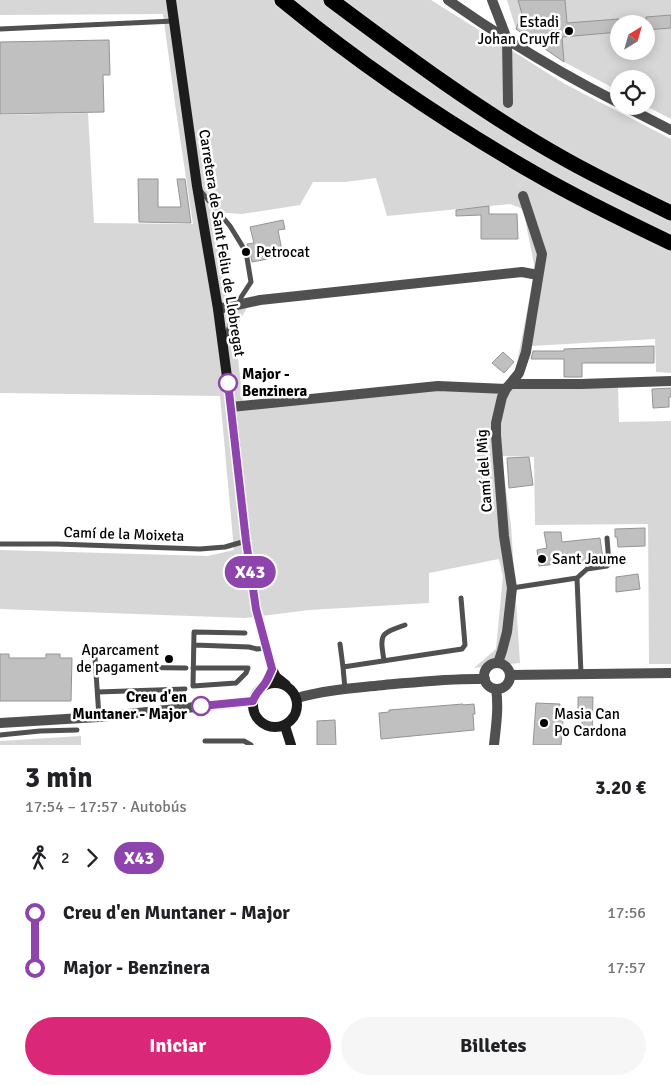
<!DOCTYPE html>
<html lang="es">
<meta charset="utf-8">
<style>
body{margin:0;font-family:Signika,sans-serif;background:#f6f6f6;color:#202124;height:100vh;display:flex;flex-direction:column;font-size:19px;white-space:nowrap}
*{box-sizing:border-box;margin:0}
p{font-size:16px;color:#757577}
.icon{flex:none;width:28px;height:28px;fill:none;stroke:currentColor;stroke-width:2;stroke-linecap:round;stroke-linejoin:round}
.map{position:relative;height:745px;overflow:hidden}
.drawer{display:flex;flex-direction:column;background:#fff;flex:1}
.drawer>*{flex:none}
.badge{padding:0 10px;border-radius:16px;font-size:18px;line-height:32px}
.needle{width:32px;rotate:37deg}
.tools{position:absolute;left:610px;top:15px;display:grid;gap:10px}
.tools a{display:grid;place-items:center;width:45px;height:45px;border-radius:50%;background:#fff;box-shadow:0 2px 12px #0003;font-size:25px}
.map>.badge{position:absolute;translate:-50% -50%;box-shadow:0 0 0 2px #fff}
.legs{display:flex;align-items:center;gap:8px;height:55px;padding:0 25px;font-size:16px}
.legs p{margin-inline-start:auto}
.overview{display:flex;align-items:center;justify-content:space-between;height:85px;padding:0 25px}
h1{font-size:28px;font-weight:800;line-height:38px}
.action{display:flex;gap:10px;margin-top:auto;padding:10px 25px}
.action a{flex:1;height:58px;border-radius:30px;background:#db2777;color:#fff;font-size:20px;font-weight:800;line-height:58px;text-align:center}
.action a+a{background:#f6f6f6;color:#202124}
ul{padding:0 25px;list-style:none}
li{display:flex;align-items:center;gap:18px;height:55px;font-size:19px}
li i{display:grid;place-items:center;width:8px;height:100%;margin:0 6px;background:currentColor}
li i::after{content:'';width:12px;height:12px;margin:-6px;border:4px solid;border-radius:50%;background:#fff}
li p{margin-inline-start:auto}
li:first-child i{background:linear-gradient(#0000 50%,currentColor 0)}
li:last-child i{background:linear-gradient(currentColor 50%,#0000 0)}
.map>svg:first-child{display:block}
.green{fill:#d7d7d7;fill-rule:evenodd}
.building{fill:#c0c0c0;stroke:#949494}
.lines{fill:none;stroke-linecap:round;stroke-linejoin:round}
.street-tunnel{stroke:#d9d9d9;stroke-width:10;stroke-dasharray:10 5;stroke-linecap:butt}
.highway-casing{stroke:#dbdbdb;stroke-width:18}
.lane{stroke:#505050;stroke-width:5}
.street{stroke:#505050;stroke-width:10}
.secondary{stroke:#1d1d1d;stroke-width:10}
.highway{stroke:#000;stroke-width:15}
.line-1-casing{stroke:#fff;stroke-width:11}
.line-1{stroke:#8e44ad;stroke-width:8}
.poi-dot{fill:#000;stroke:#fff;stroke-width:2}
.stop-1-dot{fill:#fff;stroke:#8e44ad;stroke-width:2.5}
.labels{text-anchor:middle;stroke-width:5;stroke-linejoin:round;paint-order:stroke}
.poi-label{font-size:15px;fill:#000;stroke:#fff;text-anchor:start}
.street-label{font-size:15px;fill:#000;stroke:#fff}
.stop-label{font-size:15px;font-weight:bold;fill:#000;stroke:#fff;text-anchor:start}
</style>
<div class="map">
<svg width="671" height="745" viewBox="0 0 671 745">
<rect width="100%" height="100%" fill="#fff"/>
<!-- green -->
<path class="green" d="M 0,0 L 431,0 L 565,84 L 671,139 L 671,373 L 656,372 L 655,339 L 531,346 L 518,387 L 618,388 L 619,422 L 671,421 L 671,664 L 649,664 L 648,524 L 535,525 L 534,457 L 501,456 L 511,525 L 520,663 L 474,668 L 496,649 L 503,576 L 499,559 L 429,573 L 429,603 L 309,610 L 245,618 L 0,609 L 0,550 L 208,556 L 234,550 L 220,396 L 0,393 L 0,115 L 88,113 L 94,223 L 193,224 L 176,111 L 163,14 L 0,15 ZM 376,178 L 387,216 L 510,204 L 523,209 L 534,264 L 533,280 L 515,373 L 500,386 L 243,403 L 235,331 L 248,305 L 228,302 L 212,212 L 242,214 L 300,205 L 313,182 L 345,182 Z
M 507,0 L 671,0 L 671,119 L 646,106 L 646,79 L 619,79 L 619,91 L 564,62 L 516,29 ZM 619,24 L 646,24 L 646,51 L 619,51 Z
M 81,736 L 81,745 L 0,745 L 0,741 Z"/>
<!-- building -->
<path class="building" d="M 518,0 L 565,0 L 567,23 L 619,19 L 619,32 L 562,37 L 564,62 L 516,29 L 522,14 Z
M 671,15 L 671,28 L 646,30 L 646,17 Z
M 109,40 L 110,75 L 103,75 L 104,112 L 0,114 L 0,42 Z
M 138,179 L 158,179 L 158,207 L 181,207 L 177,179 L 185,179 L 191,223 L 139,222 Z
M 489,206 L 489,214 L 517,214 L 518,239 L 481,239 L 481,215 L 456,216 L 456,210 Z
M 283,220 L 285,229 L 278,230 L 283,256 L 252,262 L 250,251 L 247,244 L 254,243 L 250,227 Z
M 654,346 L 654,363 L 582,363 L 582,377 L 564,377 L 564,359 L 531,359 L 533,351 L 564,351 L 564,349 Z
M 503,352 L 514,362 L 504,373 L 492,363 Z
M 671,388 L 671,397 L 669,397 L 669,407 L 653,408 L 652,389 Z
M 529,457 L 533,485 L 509,488 L 507,458 Z
M 645,528 L 645,546 L 618,547 L 617,537 L 615,537 L 615,529 Z
M 544,532 L 561,532 L 562,542 L 600,538 L 603,559 L 557,565 L 556,564 L 539,566 L 537,550 L 547,548 Z
M 638,574 L 640,589 L 616,592 L 616,577 Z
M 0,654 L 9,654 L 9,658 L 46,658 L 46,654 L 60,654 L 60,658 L 72,658 L 71,701 L 0,701 Z
M 578,697 L 593,697 L 592,735 L 582,735 L 582,717 L 578,717 Z
M 536,703 L 560,704 L 559,710 L 564,710 L 561,745 L 533,745 Z
M 463,704 L 463,705 L 474,704 L 475,714 L 473,714 L 474,730 L 381,739 L 379,713 L 389,712 L 389,710 Z
M 335,720 L 336,745 L 317,745 L 317,721 Z"/>
<g class="lines">
<!-- street-tunnel -->
<path class="street-tunnel" d="M 508,103 L 523,196"/>
<!-- highway casing -->
<g class="highway-casing">
<path id="highway" d="M 282,0 C 361,65 447,123 536,174 C 579,199 625,221 671,243
M 331,0 C 406,56 481,112 563,158 C 598,178 635,195 671,213"/>
</g>
<!-- lane -->
<path class="lane" d="M 0,29 L 174,21
M 199,189 L 230,226 L 246,252 L 251,282 L 236,305 L 225,341
M 0,544 L 57,544 L 200,549 L 225,547 L 246,541
M 577,578 L 581,674
M 512,588 L 577,578 L 587,569 L 607,566 L 609,564 L 607,538
M 340,644 L 343,667
M 194,645 L 249,647 L 257,649 L 267,648
M 95,658 L 99,717
M 384,661 C 380,634 379,634 405,625
M 96,667 L 186,668
M 193,668 L 248,668 L 246,673 L 236,683 L 193,686 L 194,632 L 245,633
M 345,689 L 343,667 L 462,649 L 465,645 L 461,598
M 98,692 L 185,689
M 0,735 L 40,731 L 77,730
M 205,741 L 244,741 L 251,745"/>
<!-- street -->
<path class="street" d="M 448,0 C 502,38 560,73 619,103
M 492,0 L 507,39 L 508,103
M 624,106 L 671,130
M 218,309 L 260,300 L 522,272 L 538,275
M 510,384 L 581,384 L 671,381
M 231,407 L 438,386 L 506,389
M 498,663 L 502,651 L 507,632 L 512,588 L 504,536 L 496,435 L 496,423 L 502,397 L 506,389 L 519,373 L 526,352 L 542,254 L 523,196
M484 676a13 13 0 1 1 26 0a13 13 0 1 1-26 0Z
M 510,675 L 671,673
M 297,698 C 325,690 355,688 384,685 C 418,682 451,678 485,679
M 0,723 L 99,717 L 253,701
M 494,745 C 496,726 499,707 496,689"/>
<!-- secondary -->
<path class="secondary" d="M 171,0 L 197,186 L 218,309 L 231,407 L 246,541 L 256,609 L 272,669 L 276,677 L 286,685
M253 705a22 22 0 1 1 44 0a22 22 0 1 1-44 0Z
M 285,726 L 291,745"/>
<!-- highway -->
<use href="#highway" class="highway"/>
</g>
<g class="lines">
<!-- line-1 casing -->
<g class="line-1-casing">
<path id="line-1" d="M 201,706 L 253,701 C 255,695 258,692 262,687 C 267,682 269,675 272,669 L 256,609 L 246,541 L 228,383"/>
</g>
<!-- line-1 -->
<use href="#line-1" class="line-1"/>
</g>
<!-- markers -->
<g class="poi-dot">
<circle cx="569" cy="31" r="5"/>
<circle cx="246" cy="252" r="5"/>
<circle cx="542" cy="559" r="5"/>
<circle cx="169" cy="659" r="5"/>
<circle cx="544" cy="723" r="5"/>
</g>
<g class="stop-1-dot">
<circle cx="228" cy="383" r="9"/>
<circle cx="201" cy="706" r="9"/>
</g>
<g class="labels">
<!-- poi labels -->
<g class="poi-label">
<text x="559" y="27" text-anchor="end">Estadi<tspan x="559" dy="17">Johan Cruyff</tspan></text>
<text x="256" y="257">Petrocat</text>
<text x="552" y="564">Sant Jaume</text>
<text x="159" y="655" text-anchor="end">Aparcament<tspan x="159" dy="17">de pagament</tspan></text>
<text x="554" y="719">Masia Can<tspan x="554" dy="17">Po Cardona</tspan></text>
</g>
<!-- street labels -->
<g class="street-label">
<text transform="translate(222 243) rotate(81)" y="5">Carretera de Sant Feliu de Llobregat</text>
<text transform="translate(484 471) rotate(-94)" y="5">Camí del Mig</text>
<text transform="translate(124 534) rotate(2)" y="5">Camí de la Moixeta</text>
</g>
<!-- stop labels -->
<g class="stop-label">
<text x="242" y="379">Major -<tspan x="242" dy="17">Benzinera</tspan></text>
<text x="187" y="702" text-anchor="end">Creu d'en<tspan x="187" dy="17">Muntaner - Major</tspan></text>
</g>
</g>
</svg>
<div class="tools">
<a><svg class="needle" viewBox="-14 -14 28 28"><path d="M0-13l5 13h-10z" fill="#e53935"/><path d="M0 13l5-13h-10z" fill="#757577"/></svg></a>
<a><svg class="icon" aria-label="locate" viewBox="0 0 24 24"><circle cx="12" cy="12" r="6"/><path d="M12 2v4M12 18v4M2 12h4M18 12h4"/></svg></a>
</div>
<b class="badge" style="left:250px;top:572px;background:#8e44ad;color:#fff">X43</b>
</div>
<section class="drawer">
<div class="overview"><div><h1>3 min</h1><p>17:54 – 17:57 · Autobús</p></div><b>3.20 €</b></div>
<div class="legs"><svg class="icon" aria-label="walk" viewBox="0 0 24 24"><circle cx="13" cy="4" r="2"/><path d="M13 8l-2 6 4 7M11 14l-3 7M7 12l3-4h3l4 4"/></svg>2<svg class="icon" aria-label="forward" viewBox="0 0 24 24"><path d="M9 5l7 7-7 7"/></svg><b class="badge" style="background:#8e44ad;color:#fff">X43</b></div>
<ul>
<li><i style="color:#8e44ad"></i><b>Creu d'en Muntaner - Major</b><p>17:56</p></li>
<li><i style="color:#8e44ad"></i><b>Major - Benzinera</b><p>17:57</p></li>
</ul>
<div class="action"><a>Iniciar</a><a>Billetes</a></div>
</section>
